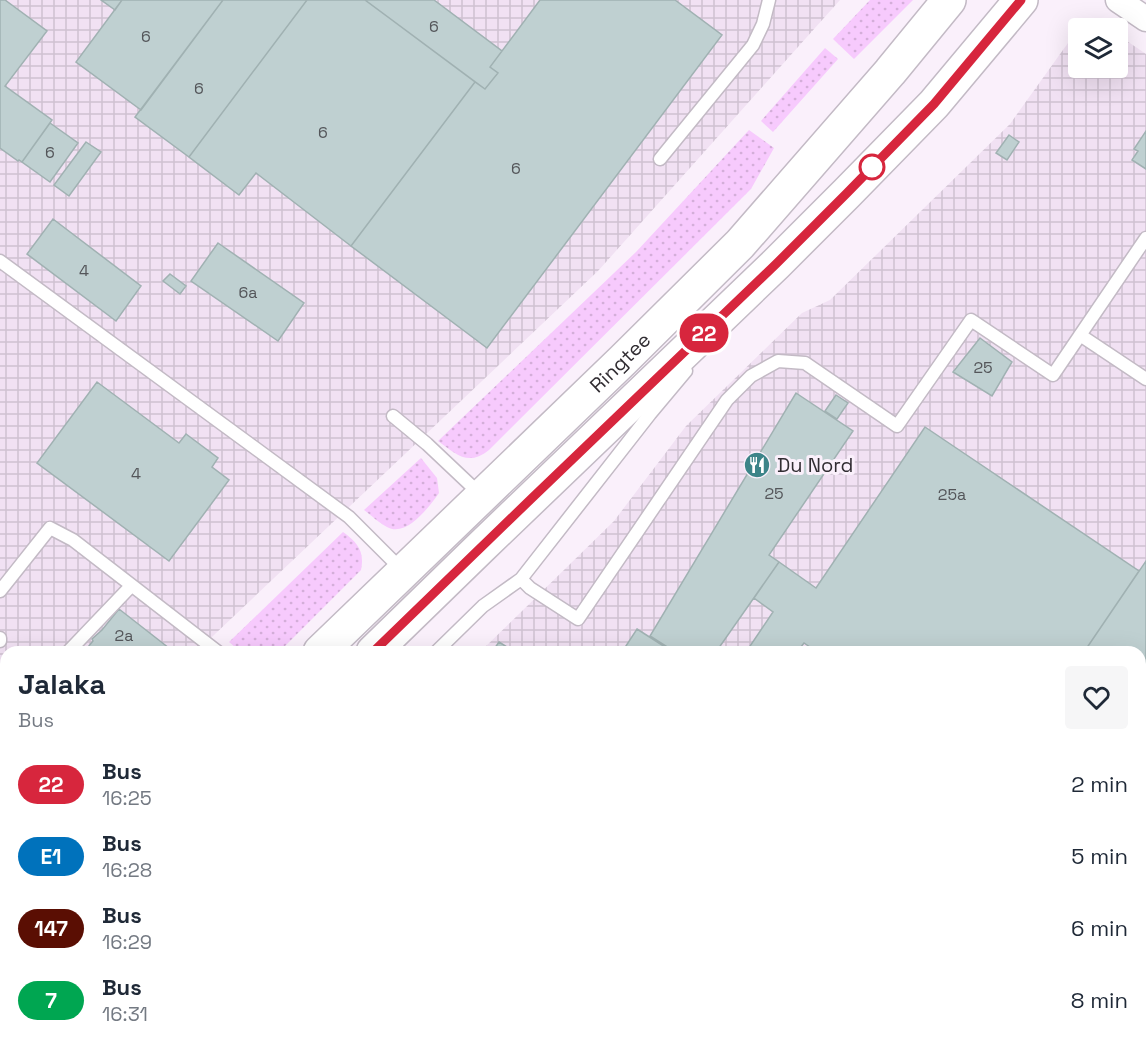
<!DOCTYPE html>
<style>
body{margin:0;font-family:"Space Grotesk",sans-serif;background:#f6f6f7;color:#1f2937;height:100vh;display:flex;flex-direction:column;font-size:22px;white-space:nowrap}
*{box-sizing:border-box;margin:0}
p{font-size:20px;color:#747a83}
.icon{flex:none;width:33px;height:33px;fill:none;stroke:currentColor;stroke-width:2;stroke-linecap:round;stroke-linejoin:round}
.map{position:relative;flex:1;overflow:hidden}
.details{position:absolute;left:0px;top:646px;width:1146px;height:404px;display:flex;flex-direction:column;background:#fff;border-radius:18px 18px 0 0;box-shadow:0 6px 24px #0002}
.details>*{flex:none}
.badge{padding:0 12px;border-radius:20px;font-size:21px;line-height:39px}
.buttons{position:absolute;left:1068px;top:18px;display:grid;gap:12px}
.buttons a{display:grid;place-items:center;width:60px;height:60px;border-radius:6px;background:#fff;box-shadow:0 6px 24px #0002;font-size:30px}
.map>.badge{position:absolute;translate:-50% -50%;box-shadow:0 0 0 3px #fff}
.round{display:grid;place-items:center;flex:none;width:63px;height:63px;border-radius:6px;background:#f6f6f7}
.overview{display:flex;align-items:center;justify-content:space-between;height:102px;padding:0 18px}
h1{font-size:28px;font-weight:700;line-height:45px}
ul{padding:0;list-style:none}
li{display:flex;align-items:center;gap:18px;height:72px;padding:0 18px}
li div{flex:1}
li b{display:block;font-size:22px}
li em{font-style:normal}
li .badge{min-width:66px;font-weight:700;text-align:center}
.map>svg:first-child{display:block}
.industrial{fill:url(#industrial-grid)}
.grass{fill:url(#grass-dots)}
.building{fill:#bfd0d1;stroke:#a0b1b2;stroke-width:1.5}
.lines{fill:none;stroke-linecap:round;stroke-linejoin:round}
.lane-casing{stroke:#c3bac5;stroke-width:15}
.street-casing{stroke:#c3bac5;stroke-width:27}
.secondary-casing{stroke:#c3bac5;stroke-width:36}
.highway-casing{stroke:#c3bac5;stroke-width:36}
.lane{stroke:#fff;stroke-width:12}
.street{stroke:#fff;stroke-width:24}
.secondary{stroke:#fff;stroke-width:33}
.highway{stroke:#fff;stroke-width:33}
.line-casing{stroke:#fff;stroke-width:14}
.line{stroke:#d7263d;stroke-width:9}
.stop-dot{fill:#fff;stroke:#d7263d;stroke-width:3}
.labels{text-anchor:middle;stroke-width:6;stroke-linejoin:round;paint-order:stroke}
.number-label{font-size:16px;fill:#54565a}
.street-label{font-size:20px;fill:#312d32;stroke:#faf0fb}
.poi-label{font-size:20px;fill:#312d32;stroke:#faf0fb;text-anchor:start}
</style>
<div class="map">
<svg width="1146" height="1049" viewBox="0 0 1146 1049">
<defs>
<pattern id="industrial-grid" width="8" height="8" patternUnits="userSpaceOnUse" patternTransform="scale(1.5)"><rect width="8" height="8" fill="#f1e1f3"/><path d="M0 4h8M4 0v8" fill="none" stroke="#cfc1d1"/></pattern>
<pattern id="grass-dots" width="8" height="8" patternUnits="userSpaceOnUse" patternTransform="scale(1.5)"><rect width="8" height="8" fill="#f7cafd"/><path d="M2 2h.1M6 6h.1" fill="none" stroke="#d4aed9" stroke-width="1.8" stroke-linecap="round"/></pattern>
</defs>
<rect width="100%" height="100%" fill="#faf0fb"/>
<!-- industrial -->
<path class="industrial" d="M 0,0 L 840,0 L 598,271 L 196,652 L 6,652 L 6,834 L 0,840 Z
M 1078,29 L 1078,68 L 1118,68 L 1118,35 L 1146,54 L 1146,1049 L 639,1049 L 632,1044 L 1140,1044 L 1140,652 L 480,652 L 614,521 L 686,426 L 802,313 L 830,300 L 1010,124 Z"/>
<!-- grass -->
<path class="grass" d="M 870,0 L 913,0 L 854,59 L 833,39 Z
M 825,48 L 838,59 L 773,132 L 761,121 Z
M 749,130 L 774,148 L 751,189 L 489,450 C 468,467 456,454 438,441 L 636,252 Z
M 421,458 L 437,478 L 439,493 C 429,507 406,538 387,527 C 379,523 371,515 364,510 Z
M 343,532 C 357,542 365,551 361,570 L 279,652 L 241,652 L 229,642 Z
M 6,834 L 6,896 L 0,901 L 0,840 Z"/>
<!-- building -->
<path class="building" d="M 0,0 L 5,0 L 47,31 L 5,86 L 52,120 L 22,162 L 19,160 L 18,161 L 0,148 Z
M 101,0 L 122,0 L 115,10 Z
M 122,0 L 223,0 L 141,110 L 76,62 Z
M 223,0 L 307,0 L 189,157 L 135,117 Z
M 307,0 L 365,0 L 475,82 L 351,246 L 256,173 L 239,195 L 189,157 Z
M 365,0 L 434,0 L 502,51 L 490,67 L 498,73 L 485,89 Z
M 540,0 L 675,0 L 722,35 L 487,348 L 351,246 L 475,82 L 485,89 L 498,73 L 490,67 Z
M 50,123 L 78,143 L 50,182 L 22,162 Z
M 1146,131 L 1146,169 L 1132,160 L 1138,151 L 1134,149 Z
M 1009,135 L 1019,142 L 1007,160 L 996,153 Z
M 86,142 L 101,152 L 69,196 L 54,185 Z
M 53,219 L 141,286 L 116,321 L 27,254 Z
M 218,243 L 304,303 L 278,341 L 191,281 Z
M 170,274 L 186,286 L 180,294 L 163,281 Z
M 980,338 L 1012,362 L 992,396 L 953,372 Z
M 97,382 L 179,443 L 186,434 L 218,458 L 212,467 L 229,480 L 169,561 L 37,463 Z
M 796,393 L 853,431 L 769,555 L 779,562 L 716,652 L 675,652 L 650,636 Z
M 836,395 L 848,403 L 837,419 L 825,411 Z
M 925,427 L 1139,571 L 1084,652 L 817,652 L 804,643 L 797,652 L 746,652 L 773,612 L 754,598 L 779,562 L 816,588 Z
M 1146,561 L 1146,733 L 1140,742 L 1140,652 L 1084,652 Z
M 119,609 L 174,652 L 84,652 L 93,641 L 92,639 L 102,630 Z
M 637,629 L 673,652 L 622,652 Z
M 499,642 L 515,652 L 492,652 Z
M 170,1044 L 272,1044 L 269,1049 L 167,1049 Z
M 337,1044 L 440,1044 L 437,1049 L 334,1049 Z
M 505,1044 L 540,1044 L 548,1049 L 502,1049 Z
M 656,1044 L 744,1044 L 752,1049 L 664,1049 Z
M 865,1044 L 938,1044 L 935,1049 L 873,1049 Z"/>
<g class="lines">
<!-- lane casing -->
<g class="lane-casing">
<path id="lane" d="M 660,159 L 753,45 L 763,24 L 769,0
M 0,261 L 349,517 L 403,571
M 1080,335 L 1146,379
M 393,416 L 427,444 L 481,495
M 521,579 L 530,588 L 578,619 L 727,400 L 751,376 L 778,361 L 805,363 L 897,426 L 971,320 L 1053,375 L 1146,238
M 0,591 L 50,528 L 73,540 L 218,652
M 0,638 L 0,641
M 68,652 L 131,586
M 436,652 L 483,606 L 521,579 L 650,414 L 686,371
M 1140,827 L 1146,818
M 1140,954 L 1146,958
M 580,1044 L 588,1049
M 62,1049 L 66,1044
M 313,1049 L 316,1044"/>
</g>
<!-- street casing -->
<g class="street-casing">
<path id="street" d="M 1118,0 L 1146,19"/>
</g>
<!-- secondary casing -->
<g class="secondary-casing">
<g id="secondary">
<path id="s1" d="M 320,652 L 623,360 L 740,244 L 890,72 L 949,0"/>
<path d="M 373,652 L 481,547 L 776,264 L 847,193 L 934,104 L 1021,0"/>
<path d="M 0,996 L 6,989"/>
</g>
</g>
<!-- highway casing -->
<g class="highway-casing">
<path id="highway" d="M 7,1049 L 11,1044"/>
</g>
<!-- lane -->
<use href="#lane" class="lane"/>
<!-- street -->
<use href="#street" class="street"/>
<!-- secondary -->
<use href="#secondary" class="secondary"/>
<!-- highway -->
<use href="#highway" class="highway"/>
</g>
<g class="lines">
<!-- line casing -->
<g class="line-casing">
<path id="line" d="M 373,652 L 531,499 L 776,264 L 847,193 L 934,104 L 1021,0"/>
</g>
<!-- line -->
<use href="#line" class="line"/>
</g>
<!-- icons -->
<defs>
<g id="restaurant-disc" transform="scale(1.35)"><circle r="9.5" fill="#3c8488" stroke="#faf0fb"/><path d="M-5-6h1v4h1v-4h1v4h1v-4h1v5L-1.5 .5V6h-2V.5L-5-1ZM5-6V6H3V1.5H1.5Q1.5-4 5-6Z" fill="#fff"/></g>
</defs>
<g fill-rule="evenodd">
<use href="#restaurant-disc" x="757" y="465"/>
</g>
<!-- markers -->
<circle class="stop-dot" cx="872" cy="167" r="12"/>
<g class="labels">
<!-- number labels -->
<g class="number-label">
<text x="434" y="32">6</text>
<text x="146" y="42">6</text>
<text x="199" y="94">6</text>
<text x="323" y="138">6</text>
<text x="50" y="158">6</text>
<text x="516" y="174">6</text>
<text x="84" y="276">4</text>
<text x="248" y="298">6a</text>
<text x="983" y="373">25</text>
<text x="136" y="479">4</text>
<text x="774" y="499">25</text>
<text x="952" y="500">25a</text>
<text x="124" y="641">2a</text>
</g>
<!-- street labels -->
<g class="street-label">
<text dy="7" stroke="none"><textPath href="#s1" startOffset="417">Ringtee</textPath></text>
</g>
<!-- poi labels -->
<g class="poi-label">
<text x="777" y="472">Du Nord</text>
</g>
</g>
</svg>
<div class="buttons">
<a><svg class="icon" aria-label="layers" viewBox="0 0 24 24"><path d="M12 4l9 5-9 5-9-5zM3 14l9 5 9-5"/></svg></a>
</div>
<b class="badge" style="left:704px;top:333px;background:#d7263d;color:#fff">22</b>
<section class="details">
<div class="overview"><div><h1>Jalaka</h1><p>Bus</p></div><a class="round"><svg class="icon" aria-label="heart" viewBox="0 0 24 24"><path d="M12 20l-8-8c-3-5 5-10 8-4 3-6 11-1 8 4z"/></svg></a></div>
<ul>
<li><span class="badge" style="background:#d7263d;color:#fff">22</span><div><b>Bus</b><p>16:25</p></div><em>2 min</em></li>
<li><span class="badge" style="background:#0072bc;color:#fff">E1</span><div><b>Bus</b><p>16:28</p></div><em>5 min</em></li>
<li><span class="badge" style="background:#5a0e03;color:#fff">147</span><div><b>Bus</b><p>16:29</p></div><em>6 min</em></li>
<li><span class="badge" style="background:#00a651;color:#fff">7</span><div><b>Bus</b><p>16:31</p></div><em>8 min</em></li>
</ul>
</section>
</div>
